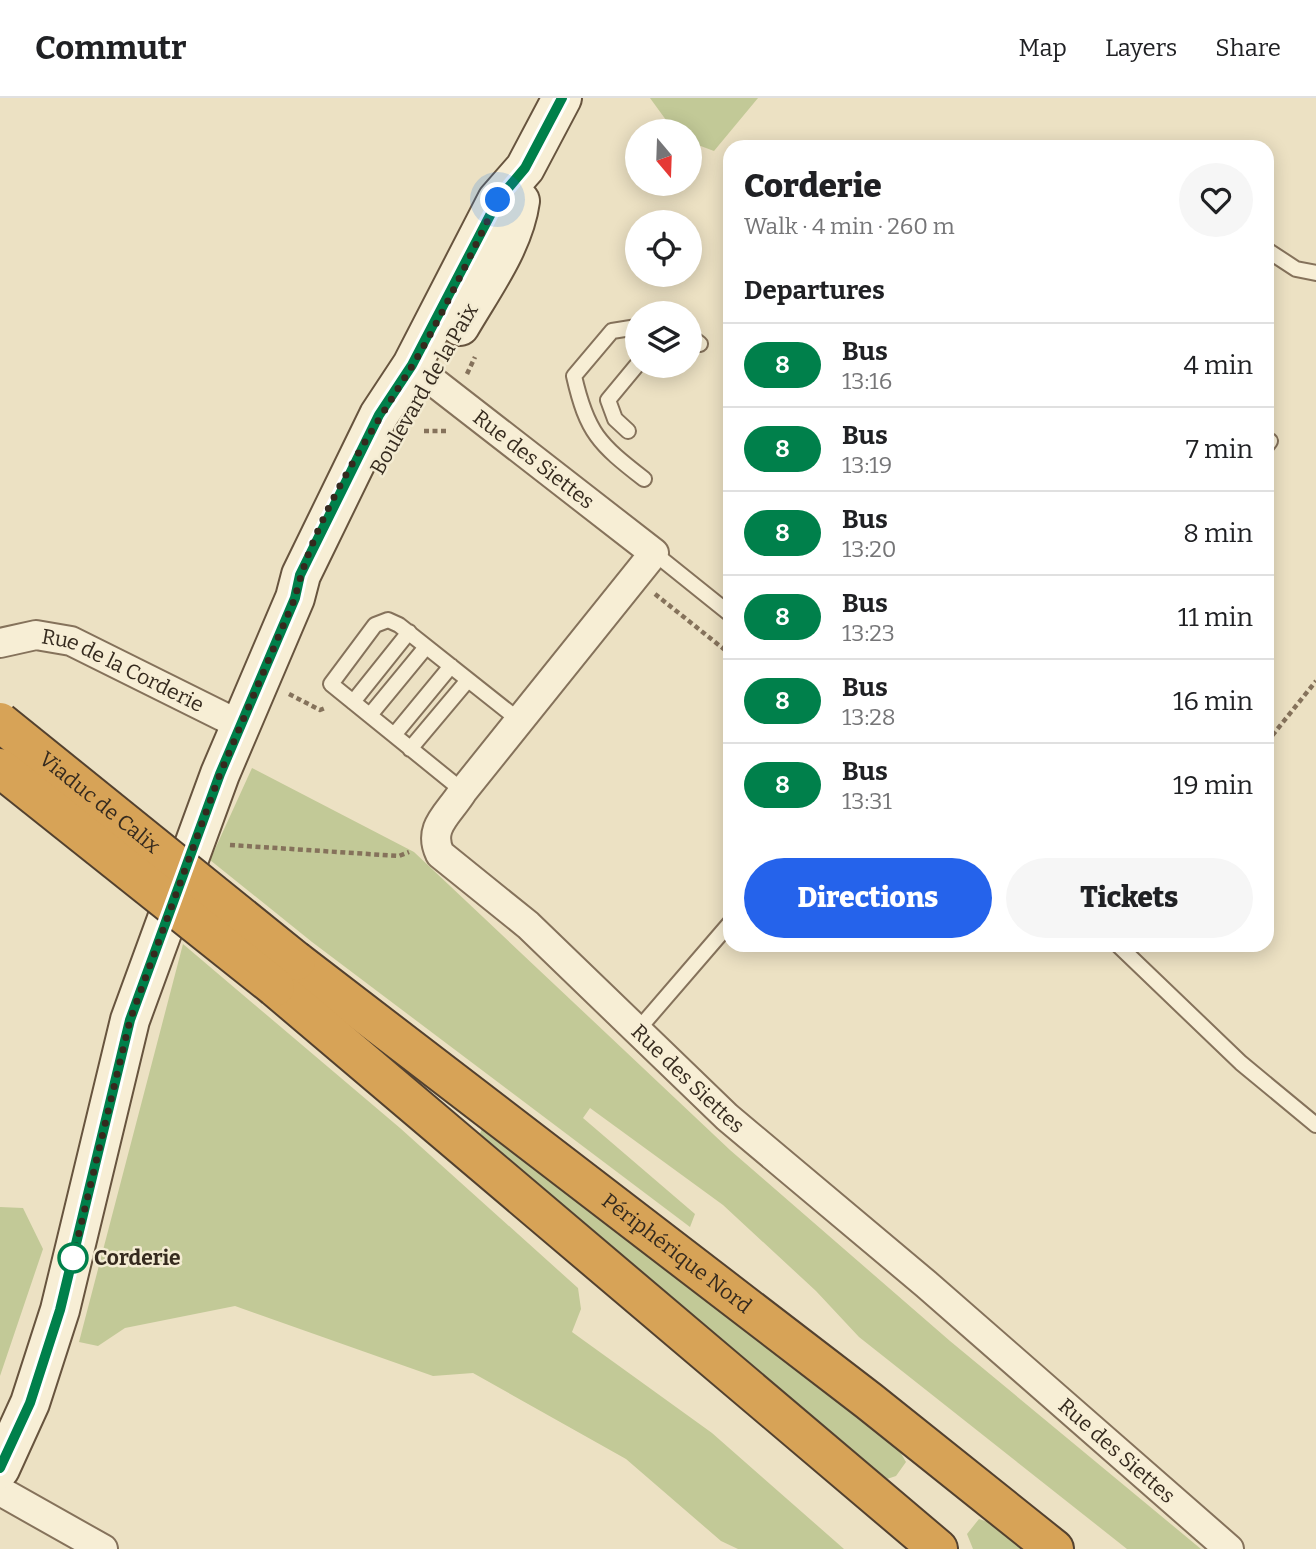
<!DOCTYPE html>
<meta charset="utf-8">
<style>
body{margin:0;font-family:Bitter,serif;background:#f6f6f6;color:#202124;height:100vh;display:flex;flex-direction:column;font-size:26px;white-space:nowrap}
*{box-sizing:border-box;margin:0}
p{font-size:23px;color:#757577}
.icon{flex:none;width:38px;height:38px;fill:none;stroke:currentColor;stroke-width:2;stroke-linecap:round;stroke-linejoin:round}
.map{position:relative;flex:1;overflow:hidden}
.details{position:absolute;left:723px;top:42px;width:551px;height:812px;display:flex;flex-direction:column;background:#fff;border-radius:21px;box-shadow:0 4px 18px #0003}
.details>*{flex:none}
.badge{padding:0 14px;border-radius:23px;font-size:24px;line-height:46px}
.needle{width:46px;rotate:161deg}
.fabs{position:absolute;left:625px;top:21px;display:grid;gap:14px}
.fabs a{display:grid;place-items:center;width:77px;height:77px;border-radius:50%;background:#fff;box-shadow:0 4px 18px #0003;font-size:35px}
.you{position:absolute;width:35px;height:35px;margin:-18px;border:5px solid #fff;border-radius:50%;background:#1a73e8;box-shadow:0 0 0 10px #1a73e833}
.map>.badge{position:absolute;translate:-50% -50%;box-shadow:0 0 0 4px #fff}
h2{padding:0 21px;font-size:26px;line-height:63px}
.round{display:grid;place-items:center;flex:none;width:74px;height:74px;border-radius:37px;background:#f6f6f6}
.head{display:flex;align-items:center;justify-content:space-between;height:119px;padding:0 21px}
h1{font-size:33px;font-weight:800;line-height:52px}
.primary-button{display:flex;gap:14px;margin-top:auto;padding:14px 21px}
.primary-button a{flex:1;height:80px;border-radius:42px;background:#2563eb;color:#fff;font-size:28px;font-weight:800;line-height:80px;text-align:center}
.primary-button a+a{background:#f6f6f6;color:#202124}
ul{padding:0;list-style:none}
li{display:flex;align-items:center;gap:21px;height:84px;padding:0 21px;border-top:2px solid #e0e0e0}
li div{flex:1}
li b{display:block;font-size:26px}
li em{font-style:normal}
li .badge{min-width:77px;font-weight:700;text-align:center}
header{display:flex;align-items:center;gap:42px;box-sizing:border-box;height:98px;padding:0 35px;background:#fff;border-bottom:2px solid #e0e0e0}
header strong{font-size:33px}
nav{display:flex;gap:38px;margin-inline-start:auto;font-size:24px}
.map>svg:first-child{display:block}
.green{fill:#c2c997}
.lines{fill:none;stroke-linecap:round;stroke-linejoin:round}
.lane-casing{stroke:#85725b;stroke-width:18}
.street-casing{stroke:#85725b;stroke-width:32}
.secondary-casing{stroke:#67543e;stroke-width:42}
.highway-casing{stroke:#53412f;stroke-width:42}
.path{stroke:#85725b;stroke-width:4.5;stroke-dasharray:5 3.5;stroke-linecap:butt}
.lane{stroke:#f7eed5;stroke-width:14}
.street{stroke:#f7eed5;stroke-width:28}
.secondary{stroke:#f7eed5;stroke-width:38}
.highway{stroke:#d7a357;stroke-width:38}
.highway-bridge-casing{stroke:#53412f;stroke-width:42;stroke-linecap:butt}
.highway-bridge{stroke:#d7a357;stroke-width:38}
.line-casing{stroke:#fff;stroke-width:16}
.line{stroke:#00804b;stroke-width:10}
.walk{stroke:#352a1e;stroke-width:7;stroke-dasharray:0 12.6}
.stop-dot{fill:#fff;stroke:#00804b;stroke-width:3.5}
.labels{text-anchor:middle;stroke-width:5;stroke-linejoin:round;paint-order:stroke}
.street-label{font-size:21px;fill:#352a1e;stroke:#f3ebd2}
.stop-label{font-size:21px;font-weight:bold;fill:#352a1e;stroke:#f3ebd2;text-anchor:start}
</style>
<header>
<strong>Commutr</strong>
<nav><a>Map</a><a>Layers</a><a>Share</a></nav>
</header>
<div class="map">
<svg width="1316" height="1451" viewBox="0 0 1316 1451">
<rect width="100%" height="100%" fill="#ece1c3"/>
<!-- green -->
<path class="green" d="M 650,0 L 758,0 L 714,53 L 690,44 L 690,33 L 674,33 Z
M 252,670 L 414,754 L 730,1052 L 950,1243 L 1201,1451 L 1127,1451 L 859,1239 L 816,1193 L 723,1107 L 590,1010 L 583,1020 L 695,1116 L 690,1129 L 312,844 L 210,762 Z
M 183,846 L 400,1030 L 578,1190 L 581,1211 L 572,1234 L 712,1335 L 844,1451 L 738,1451 L 721,1443 L 626,1361 L 473,1275 L 433,1278 L 235,1208 L 125,1230 L 98,1248 L 79,1244 Z
M 483,1028 L 899,1352 L 906,1364 L 896,1378 L 884,1382 L 477,1043 Z
M 0,1109 L 23,1110 L 43,1151 L 0,1278 Z
M 979,1421 L 994,1426 L 1029,1451 L 973,1451 L 967,1436 Z"/>
<g class="lines">
<!-- lane casing -->
<g class="lane-casing">
<path id="lane" d="M 1267,152 L 1296,171 L 1316,175
M 637,229 L 612,233 L 574,278 C 587,335 599,346 644,381
M 690,238 L 700,246
M 628,333 L 615,321 L 608,302 L 637,267
M 1267,347 L 1270,343
M 654,455 L 730,516
M 353,604 L 409,534
M 370,617 L 426,549
M 394,637 L 451,568
M 410,651 L 468,582
M 463,693 L 331,586 L 375,527 L 388,522 L 399,527 L 520,623
M 1118,847 L 1241,965 L 1316,1027
M 636,934 L 730,825"/>
</g>
<!-- street casing -->
<g class="street-casing">
<g id="street">
<path id="s1" d="M 412,267 L 654,455 L 463,693 C 449,716 427,729 440,756 L 528,827 L 727,1019 L 926,1186 L 1229,1451"/>
<path id="s2" d="M 0,545 L 36,537 L 71,543 L 240,627"/>
<path d="M 0,1393 L 103,1451"/>
</g>
</g>
<!-- secondary casing -->
<g class="secondary-casing">
<path id="secondary" d="M 460,228 C 482,190 514,147 520,103
M 0,1371 L 30,1305 L 60,1212 L 130,922 L 220,676 L 295,500 L 301,477 L 379,317 L 412,267 L 497,102 L 525,70 L 562,0"/>
</g>
<!-- highway casing -->
<g class="highway-casing">
<g id="highway">
<path id="s3" d="M 296,863 L 869,1303 L 1054,1451"/>
<path d="M 275,889 L 938,1451"/>
</g>
</g>
<!-- path -->
<path class="path" d="M 467,276 L 475,259
M 424,333 L 448,333
M 655,496 L 730,556
M 289,596 L 320,612 L 325,610
M 1267,644 L 1316,583
M 230,747 L 399,758 L 409,754"/>
<!-- lane -->
<use href="#lane" class="lane"/>
<!-- street -->
<use href="#street" class="street"/>
<!-- secondary -->
<use href="#secondary" class="secondary"/>
<!-- highway -->
<use href="#highway" class="highway"/>
<!-- highway-bridge casing -->
<g class="highway-bridge-casing">
<g id="highway-bridge">
<path id="s4" d="M 0,624 L 296,863"/>
<path d="M 0,670 L 275,889"/>
</g>
</g>
<!-- highway-bridge -->
<use href="#highway-bridge" class="highway-bridge"/>
</g>
<g class="lines">
<!-- line casing -->
<g class="line-casing">
<path id="line" d="M 0,1370 L 30,1305 L 60,1212 L 130,922 L 220,676 L 295,500 L 300,477 L 379,317 L 412,267 L 498,102 L 525,70 L 562,0"/>
</g>
<!-- line -->
<use href="#line" class="line"/>
<!-- walk -->
<path class="walk" d="M 73,1160 L 130,922 L 220,676 L 295,500 C 314,418 369,338 412,268 C 444,215 470,157 498,102"/>
</g>
<!-- markers -->
<circle class="stop-dot" cx="73" cy="1160" r="14"/>
<g class="labels">
<!-- street labels -->
<g class="street-label">
<text transform="translate(424 291) rotate(-60)" y="7">Boulevard de la Paix</text>
<text dy="7" stroke="none"><textPath href="#s1" startOffset="154">Rue des Siettes</textPath></text>
<text dy="7" stroke="none"><textPath href="#s2" startOffset="131">Rue de la Corderie</textPath></text>
<text dy="7" stroke="none"><textPath href="#s4" startOffset="128">Viaduc de Calix</textPath></text>
<text dy="7" stroke="none"><textPath href="#s1" startOffset="1018">Rue des Siettes</textPath></text>
<text dy="7" stroke="none"><textPath href="#s3" startOffset="480">Périphérique Nord</textPath></text>
<text dy="7" stroke="none"><textPath href="#s1" startOffset="1586">Rue des Siettes</textPath></text>
</g>
<!-- stop labels -->
<g class="stop-label">
<text x="94" y="1167">Corderie</text>
</g>
</g>
</svg>
<div class="fabs">
<a><svg class="needle" viewBox="-14 -14 28 28"><path d="M0-13l5 13h-10z" fill="#e53935"/><path d="M0 13l5-13h-10z" fill="#757577"/></svg></a>
<a><svg class="icon" aria-label="locate" viewBox="0 0 24 24"><circle cx="12" cy="12" r="6"/><path d="M12 2v4M12 18v4M2 12h4M18 12h4"/></svg></a>
<a><svg class="icon" aria-label="layers" viewBox="0 0 24 24"><path d="M12 4l9 5-9 5-9-5zM3 14l9 5 9-5"/></svg></a>
</div>
<div class="you" style="left:498px;top:102px"></div>
<section class="details">
<div class="head"><div><h1>Corderie</h1><p>Walk · 4 min · 260 m</p></div><a class="round"><svg class="icon" aria-label="heart" viewBox="0 0 24 24"><path d="M12 20l-8-8c-3-5 5-10 8-4 3-6 11-1 8 4z"/></svg></a></div>
<h2>Departures</h2>
<ul>
<li><span class="badge" style="background:#00804b;color:#fff">8</span><div><b>Bus</b><p>13:16</p></div><em>4 min</em></li>
<li><span class="badge" style="background:#00804b;color:#fff">8</span><div><b>Bus</b><p>13:19</p></div><em>7 min</em></li>
<li><span class="badge" style="background:#00804b;color:#fff">8</span><div><b>Bus</b><p>13:20</p></div><em>8 min</em></li>
<li><span class="badge" style="background:#00804b;color:#fff">8</span><div><b>Bus</b><p>13:23</p></div><em>11 min</em></li>
<li><span class="badge" style="background:#00804b;color:#fff">8</span><div><b>Bus</b><p>13:28</p></div><em>16 min</em></li>
<li><span class="badge" style="background:#00804b;color:#fff">8</span><div><b>Bus</b><p>13:31</p></div><em>19 min</em></li>
</ul>
<div class="primary-button"><a>Directions</a><a>Tickets</a></div>
</section>
</div>
